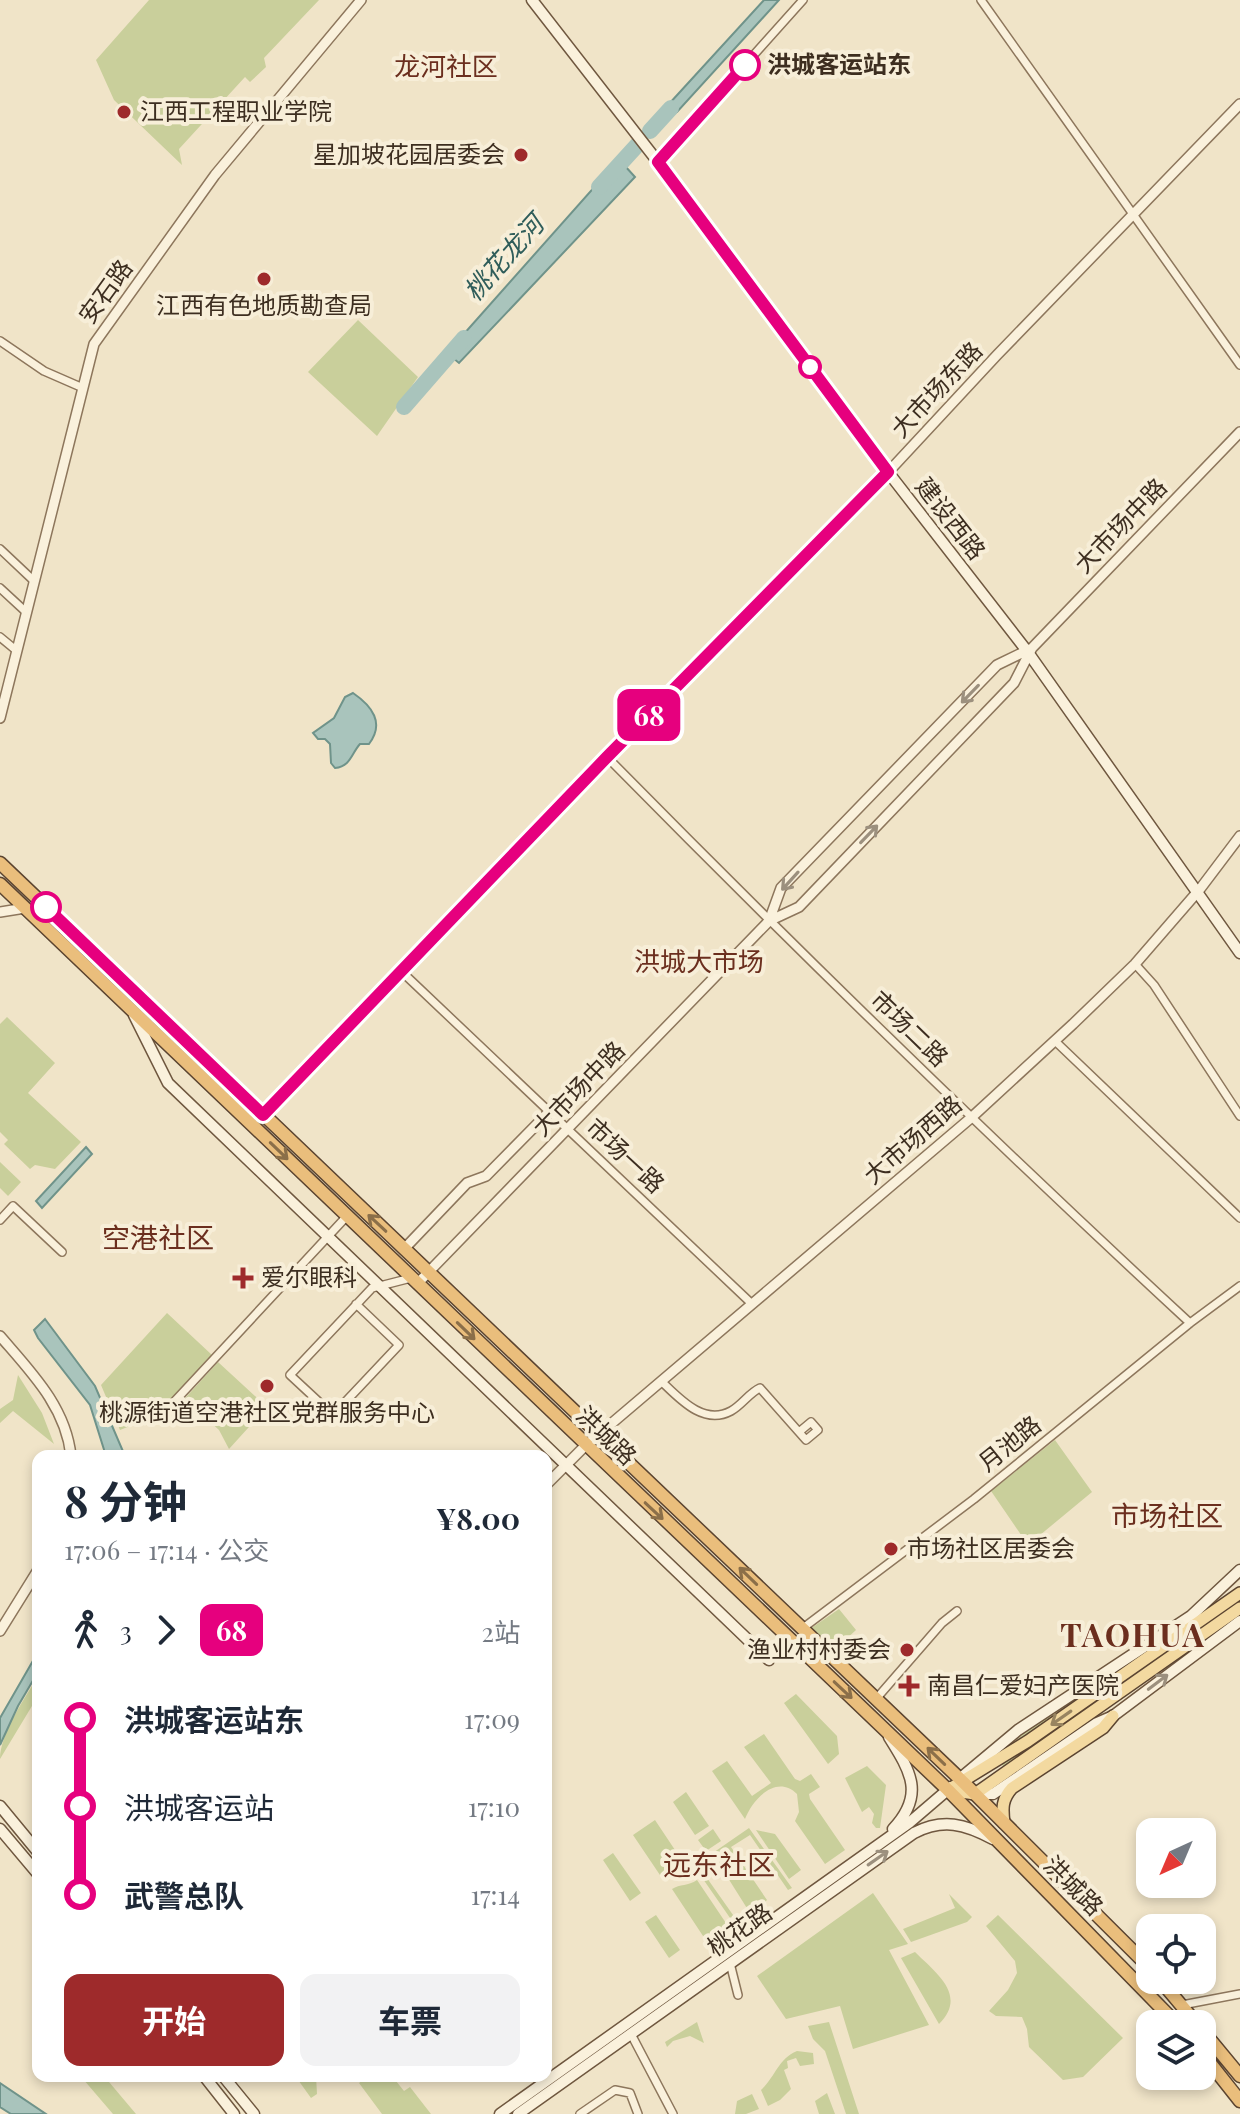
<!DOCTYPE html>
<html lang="zh">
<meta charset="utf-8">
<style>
body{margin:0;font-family:"Playfair Display","Noto Sans SC",serif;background:#f2f2f3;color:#1f2937;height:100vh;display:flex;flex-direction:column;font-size:30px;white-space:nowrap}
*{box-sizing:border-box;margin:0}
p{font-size:26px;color:#747a83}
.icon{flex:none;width:44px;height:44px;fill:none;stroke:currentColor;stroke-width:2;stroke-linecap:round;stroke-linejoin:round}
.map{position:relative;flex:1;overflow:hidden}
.sheet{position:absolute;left:32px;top:1450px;width:520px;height:632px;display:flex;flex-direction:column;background:#fff;border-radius:16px;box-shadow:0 4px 12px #0003}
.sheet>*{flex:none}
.badge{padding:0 16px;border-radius:12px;font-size:28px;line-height:52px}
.needle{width:52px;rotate:224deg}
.tools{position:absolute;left:1136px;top:1818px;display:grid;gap:16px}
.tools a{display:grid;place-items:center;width:80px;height:80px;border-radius:16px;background:#fff;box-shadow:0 4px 12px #0003;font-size:40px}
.map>.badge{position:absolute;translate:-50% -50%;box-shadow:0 0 0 4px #fff}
.legs{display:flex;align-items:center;gap:12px;height:88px;padding:0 32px;font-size:26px}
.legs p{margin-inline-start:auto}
.head{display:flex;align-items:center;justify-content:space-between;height:136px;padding:0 32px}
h1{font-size:44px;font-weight:700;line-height:60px}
.primary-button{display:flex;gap:16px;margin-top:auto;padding:16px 32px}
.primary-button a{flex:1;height:92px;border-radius:16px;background:#9e2a2b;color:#fff;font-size:32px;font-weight:700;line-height:92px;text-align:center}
.primary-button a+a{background:#f2f2f3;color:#1f2937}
ul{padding:0 32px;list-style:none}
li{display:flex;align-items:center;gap:28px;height:88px;font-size:30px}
li i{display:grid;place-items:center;width:12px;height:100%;margin:0 10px;background:currentColor}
li i::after{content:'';width:20px;height:20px;margin:-10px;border:6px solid;border-radius:50%;background:#fff}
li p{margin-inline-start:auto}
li:first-child i{background:linear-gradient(#0000 50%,currentColor 0)}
li:last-child i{background:linear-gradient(currentColor 50%,#0000 0)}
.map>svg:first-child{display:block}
.green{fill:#c9cf9b;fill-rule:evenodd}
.water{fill:#a9c4bc;stroke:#6f938a;stroke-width:2}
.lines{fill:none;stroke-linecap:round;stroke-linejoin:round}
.river{stroke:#a9c4bc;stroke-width:16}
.minor-casing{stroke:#8d765c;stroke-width:10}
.tertiary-casing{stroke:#8d765c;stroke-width:12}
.secondary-casing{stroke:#6f573f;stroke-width:13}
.primary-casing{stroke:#5b4430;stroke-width:14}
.trunk-casing{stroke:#5b4430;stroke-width:15}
.minor{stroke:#faf1dc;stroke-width:7}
.tertiary{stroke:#faf1dc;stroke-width:9}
.secondary{stroke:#faf1dc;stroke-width:10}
.primary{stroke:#f3d9a0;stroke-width:11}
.trunk{stroke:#eabe7c;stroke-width:12}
.oneway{stroke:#9c907e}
.oneway2{stroke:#8b6f49}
.oneway3{stroke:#988460}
.line-1-casing{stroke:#fff;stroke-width:18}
.line-1{stroke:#e6007e;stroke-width:12}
.stop-1-dot{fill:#fff;stroke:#e6007e;stroke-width:4}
.poi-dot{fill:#9e2a2b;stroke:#f7eed8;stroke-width:3}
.labels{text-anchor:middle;stroke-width:8;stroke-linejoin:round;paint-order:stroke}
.stop-label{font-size:24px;font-weight:bold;fill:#3d2e20;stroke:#f7eed8;text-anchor:start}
.poi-label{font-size:24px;fill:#3d2e20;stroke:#f7eed8;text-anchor:start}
.street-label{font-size:24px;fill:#3d2e20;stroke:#f7eed8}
.neighbourhood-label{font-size:26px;fill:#6b2e1e;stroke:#f7eed8}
.water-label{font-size:26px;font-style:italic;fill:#2f5d5a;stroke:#f7eed8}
.quarter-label{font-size:28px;fill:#6b2e1e;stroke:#f7eed8}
.district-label{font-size:32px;font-weight:bold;letter-spacing:2px;fill:#6b2e1e;stroke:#f7eed8}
</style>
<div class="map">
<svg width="1240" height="2114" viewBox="0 0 1240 2114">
<rect width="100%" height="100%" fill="#f0e4c8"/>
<!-- green -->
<path class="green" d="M 149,0 L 319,0 L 264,58 L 266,67 L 250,82 L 245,77 L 179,149 L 182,165 L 114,100 L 96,60 Z
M 358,320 L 418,377 L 377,436 L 308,372 Z
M 7,1017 L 55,1063 L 28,1093 L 81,1142 L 55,1169 L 35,1165 L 30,1169 L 4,1144 L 8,1140 L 0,1132 L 0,1024 Z
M 0,1162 L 21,1182 L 8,1196 L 0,1188 Z
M 167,1313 L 212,1355 L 155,1416 L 120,1430 L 101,1385 Z
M 218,1362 L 267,1407 L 229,1449 L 219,1430 L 190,1403 L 173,1422 L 168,1417 Z
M 18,1375 L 42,1413 L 54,1444 L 13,1411 L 0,1423 L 0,1409 L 13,1400 Z
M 1055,1440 L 1092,1492 L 1028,1545 L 991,1491 Z
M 839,1609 L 856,1630 L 832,1652 L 810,1629 Z
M 1188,1627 L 1195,1635 L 1003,1768 L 1001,1759 C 1018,1724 1117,1678 1154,1654 C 1166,1646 1177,1636 1188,1627 Z
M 38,1676 L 38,1696 L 0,1759 C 0,1734 25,1698 38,1676 Z
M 796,1694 L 837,1736 L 839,1754 L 828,1764 L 784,1703 Z
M 764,1734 L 795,1779 L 800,1781 L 811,1774 L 820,1787 L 809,1794 L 810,1799 L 845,1850 L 825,1864 L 795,1821 L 799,1812 L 797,1794 C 777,1774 753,1798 745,1819 L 712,1771 L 727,1761 L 752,1796 L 771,1783 L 744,1747 Z
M 867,1766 L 886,1785 L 880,1828 L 876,1828 L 872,1823 L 874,1814 L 869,1807 L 862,1812 L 845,1778 Z
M 686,1792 L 709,1826 L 695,1835 L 673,1802 Z
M 655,1820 L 681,1859 L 673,1866 L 671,1877 L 664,1881 L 633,1835 Z
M 749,1828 L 792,1888 L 788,1890 L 750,1835 L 731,1847 L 767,1900 L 764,1903 L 766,1907 L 737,1928 L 694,1866 ZM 716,1859 L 750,1913 L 738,1922 L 702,1871 Z
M 713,1829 L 721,1841 L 706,1851 L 698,1840 Z
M 756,1830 L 775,1834 L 801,1870 L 789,1879 Z
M 613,1853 L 641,1893 L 630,1901 L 603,1860 Z
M 697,1880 L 730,1929 L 723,1935 L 719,1930 L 705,1939 L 672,1889 C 680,1884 688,1886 697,1880 Z
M 873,1893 L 908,1944 L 889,1950 L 929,2025 L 853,2049 L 840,2006 L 786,2019 L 757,1976 Z
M 949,1894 L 972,1917 L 967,1922 L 911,1942 L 903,1929 L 955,1908 Z
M 656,1915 L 680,1950 L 669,1958 L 645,1922 Z
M 998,1915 L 1123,2038 L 1083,2077 L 1063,2080 L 1029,2047 L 1027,2029 L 1022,2017 L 996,2016 L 989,2011 L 1008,1990 L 1017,1973 L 1015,1961 L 986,1926 Z
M 915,1952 C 936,1973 968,1995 939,2024 L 901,1958 Z
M 697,2022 L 704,2043 L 690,2036 L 673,2041 L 667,2047 L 665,2042 Z
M 829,2022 L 859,2114 L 846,2114 L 825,2051 L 813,2039 L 808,2026 Z
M 797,2051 L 813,2053 L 814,2064 L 800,2066 L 796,2058 L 787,2061 L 788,2068 L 784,2070 L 791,2089 L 780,2100 L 768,2106 L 761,2090 C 776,2076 778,2059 797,2051 Z
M 86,2076 L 104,2076 L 136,2114 L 113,2114 L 83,2079 Z
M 316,2076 L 317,2094 L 311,2098 L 296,2077 Z
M 368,2076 L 392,2076 L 404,2091 L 410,2087 L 431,2114 L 382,2114 L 359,2083 Z
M 827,2093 L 835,2114 L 819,2114 L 815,2101 Z
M 752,2094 L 759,2109 L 746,2114 L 735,2114 L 737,2101 Z"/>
<!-- water -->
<path class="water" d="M 764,0 L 779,0 L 677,112 L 647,128 Z
M 625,166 L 635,177 L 459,363 L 447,353 L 605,175 Z
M 353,693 C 372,706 385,723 369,744 L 360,744 C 351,754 351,766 335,768 L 331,763 L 330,744 L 325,739 L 318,739 L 313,733 L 334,718 L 345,697 Z
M 86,1147 L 92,1154 L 42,1208 L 36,1201 Z
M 45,1319 L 95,1386 L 125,1456 L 106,1456 L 90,1405 L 38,1338 L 34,1330 Z
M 38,1652 L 38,1672 L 18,1706 L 0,1745 L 0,1718 Z
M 0,2083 L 46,2114 L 11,2114 L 0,2107 Z"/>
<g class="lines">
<!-- river -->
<path class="river" d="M 650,131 L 671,108
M 599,187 L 640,142
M 404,407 L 464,338"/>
<!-- minor casing -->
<g class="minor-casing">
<path id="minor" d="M 981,0 L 1240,365
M 658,162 L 803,0
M 0,341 L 44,371 L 83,388
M 0,549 L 34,581
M 0,588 L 26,612
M 0,637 L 17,651
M 607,757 C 797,950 991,1139 1190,1323
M 1135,964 L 1154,985 L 1240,1116
M 401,971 L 752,1304
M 1055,1041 L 1240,1218
M 0,1220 L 13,1206 L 62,1252
M 356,1304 L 399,1345 L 333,1415 L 290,1375 L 372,1288 L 411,1278
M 661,1381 C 679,1398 703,1426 731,1411 C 742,1405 749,1393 760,1388 L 806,1440 L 818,1430 L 811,1422 L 799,1432
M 160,1417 L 347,1216
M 803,1628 L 974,1499 L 1190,1323 L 1240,1286
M 876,1699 L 942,1623 L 957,1611
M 730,1963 L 738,1995
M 1182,2005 L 1240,1994
M 631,2034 L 673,2114
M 580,2114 L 615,2090 L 630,2093 L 638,2114"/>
</g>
<!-- tertiary casing -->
<g class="tertiary-casing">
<path id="tertiary" d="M 0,718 L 94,344 L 215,175 L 361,0
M 0,912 L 25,908
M 769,921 L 781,888 L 997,665 L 1032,648
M 263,1115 L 607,757 L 892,468 L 997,355 L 1240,104
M 404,1249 L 467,1183 L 486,1176 L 549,1112
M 417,1284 L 769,921 L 799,907 L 1014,683 L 1032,648 L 1240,432
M 0,1336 C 31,1372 66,1407 71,1456
M 546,1485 L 585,1446 L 972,1117 L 1073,1024 L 1135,964 L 1200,889 L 1240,836
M 0,1631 L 38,1570"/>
</g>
<!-- secondary casing -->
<g class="secondary-casing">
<path id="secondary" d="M 532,0 L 658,162 L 888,472 L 1027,651 L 1240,953
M 134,1015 L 168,1083 L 769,1660
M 889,1737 C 911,1772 925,1795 893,1829
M 963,1776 L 1018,1730 L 1191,1616 L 1240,1570
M 975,1794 L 993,1794 L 1097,1723 L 1113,1716 L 1240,1621
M 0,1806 L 38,1852
M 0,1829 L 38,1874
M 204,2076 L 234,2114
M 223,2076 L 254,2114
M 500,2114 L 909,1823 L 951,1787
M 518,2114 L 914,1833 C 943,1818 965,1824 993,1839"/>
</g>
<!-- primary casing -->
<g class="primary-casing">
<path id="primary" d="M 948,1790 L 1028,1741 L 1240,1593
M 948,1790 L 975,1794 L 1240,1608
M 1004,1823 C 1002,1808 1002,1799 1012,1788 L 1103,1728 L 1113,1716"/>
</g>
<!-- trunk casing -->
<g class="trunk-casing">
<path id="trunk" d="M 0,863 L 960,1779 L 1150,1968
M 0,884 L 948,1790 L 1177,2024
M 1160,1980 L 1197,2024
M 1202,2030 L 1240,2076
M 1202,2053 L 1240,2101"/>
</g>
<!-- minor -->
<use href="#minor" class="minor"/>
<!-- tertiary -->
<use href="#tertiary" class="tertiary"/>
<!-- secondary -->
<use href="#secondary" class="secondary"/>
<!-- primary -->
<use href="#primary" class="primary"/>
<!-- trunk -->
<use href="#trunk" class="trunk"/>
</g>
<!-- one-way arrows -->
<defs><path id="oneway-shaft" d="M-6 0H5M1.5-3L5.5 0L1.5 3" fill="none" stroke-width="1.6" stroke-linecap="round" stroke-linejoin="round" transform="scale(2)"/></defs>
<g class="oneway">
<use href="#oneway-shaft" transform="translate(970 694) rotate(134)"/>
<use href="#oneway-shaft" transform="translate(869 834) rotate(-46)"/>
<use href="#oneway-shaft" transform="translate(790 881) rotate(132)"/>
<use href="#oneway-shaft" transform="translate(1158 1682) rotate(-37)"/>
<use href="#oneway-shaft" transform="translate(878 1858) rotate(-35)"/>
</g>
<g class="oneway2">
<use href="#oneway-shaft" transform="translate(279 1151) rotate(44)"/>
<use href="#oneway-shaft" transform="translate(377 1223) rotate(-137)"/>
<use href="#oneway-shaft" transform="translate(466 1331) rotate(44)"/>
<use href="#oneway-shaft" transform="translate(654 1511) rotate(43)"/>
<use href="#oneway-shaft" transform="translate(748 1576) rotate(-136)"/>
<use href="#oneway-shaft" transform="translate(843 1690) rotate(43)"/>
<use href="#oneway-shaft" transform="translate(936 1756) rotate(-136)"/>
</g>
<use class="oneway3" href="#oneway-shaft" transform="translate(1061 1718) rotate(145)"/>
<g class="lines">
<!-- line-1 casing -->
<g class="line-1-casing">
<path id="line-1" d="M 46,907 L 263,1115 L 607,757 L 888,472 L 658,162 L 745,65"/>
</g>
<!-- line-1 -->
<use href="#line-1" class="line-1"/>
</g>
<!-- markers -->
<g class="stop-1-dot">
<circle cx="745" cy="65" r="14"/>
<circle cx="810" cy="367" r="10"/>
<circle cx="46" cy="907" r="14"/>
</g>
<g class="poi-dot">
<circle cx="124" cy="112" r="8"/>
<circle cx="521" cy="155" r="8"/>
<circle cx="264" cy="279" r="8"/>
<path d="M239 1266h8v8h8v8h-8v8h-8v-8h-8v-8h8z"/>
<circle cx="267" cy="1386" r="8"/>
<circle cx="891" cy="1549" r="8"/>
<circle cx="907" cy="1650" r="8"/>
<path d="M905 1674h8v8h8v8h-8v8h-8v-8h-8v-8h8z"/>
</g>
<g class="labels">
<!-- stop labels -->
<g class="stop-label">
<text x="767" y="73">洪城客运站东</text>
</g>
<!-- poi labels -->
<g class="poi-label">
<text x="140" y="120">江西工程职业学院</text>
<text x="505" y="163" text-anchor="end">星加坡花园居委会</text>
<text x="264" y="314" text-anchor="middle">江西有色地质勘查局</text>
<text x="261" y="1286">爱尔眼科</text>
<text x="267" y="1421" text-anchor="middle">桃源街道空港社区党群服务中心</text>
<text x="907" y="1557">市场社区居委会</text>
<text x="891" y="1658" text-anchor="end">渔业村村委会</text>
<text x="927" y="1694">南昌仁爱妇产医院</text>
</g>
<!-- street labels -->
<g class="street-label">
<text transform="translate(106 292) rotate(-54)" y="8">安石路</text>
<text transform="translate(937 390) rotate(-47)" y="8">大市场东路</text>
<text transform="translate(950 519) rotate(52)" y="8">建设西路</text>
<text transform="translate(1121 526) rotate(-46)" y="8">大市场中路</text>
<text transform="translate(909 1029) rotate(44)" y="8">市场二路</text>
<text transform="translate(579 1089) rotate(-46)" y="8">大市场中路</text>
<text transform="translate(913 1140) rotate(-41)" y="8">大市场西路</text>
<text transform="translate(625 1156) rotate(43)" y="8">市场一路</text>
<text transform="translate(606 1436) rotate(44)" y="8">洪城路</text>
<text transform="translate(1010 1444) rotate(-39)" y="8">月池路</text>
<text transform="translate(1073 1886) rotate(45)" y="8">洪城路</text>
<text transform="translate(740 1930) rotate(-35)" y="8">桃花路</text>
</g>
<!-- neighbourhood labels -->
<g class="neighbourhood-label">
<text x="446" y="76">龙河社区</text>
<text x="699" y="971">洪城大市场</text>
</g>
<!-- water labels -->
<g class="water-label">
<text transform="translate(504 258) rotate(-48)" y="9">桃花龙河</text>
</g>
<!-- quarter labels -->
<g class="quarter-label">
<text x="158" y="1248">空港社区</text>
<text x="1167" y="1526">市场社区</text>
<text x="719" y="1875">远东社区</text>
</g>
<!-- district labels -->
<g class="district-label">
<text x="1133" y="1647">TAOHUA</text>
</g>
</g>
</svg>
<div class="tools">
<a><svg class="needle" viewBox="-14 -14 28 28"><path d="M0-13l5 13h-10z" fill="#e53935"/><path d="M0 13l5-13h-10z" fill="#747a83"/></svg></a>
<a><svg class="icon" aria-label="locate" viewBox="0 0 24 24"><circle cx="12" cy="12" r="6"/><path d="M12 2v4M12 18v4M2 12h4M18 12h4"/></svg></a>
<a><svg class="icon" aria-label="layers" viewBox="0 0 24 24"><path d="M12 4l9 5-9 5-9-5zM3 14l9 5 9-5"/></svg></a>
</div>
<b class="badge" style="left:649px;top:715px;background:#e6007e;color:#fff">68</b>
<section class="sheet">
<div class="head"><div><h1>8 分钟</h1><p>17:06 – 17:14 · 公交</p></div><b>¥8.00</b></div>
<div class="legs"><svg class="icon" aria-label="walk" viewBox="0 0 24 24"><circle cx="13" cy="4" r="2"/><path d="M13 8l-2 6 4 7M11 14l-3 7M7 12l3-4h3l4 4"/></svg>3<svg class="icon" aria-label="forward" viewBox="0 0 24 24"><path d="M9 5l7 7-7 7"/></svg><b class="badge" style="background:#e6007e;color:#fff">68</b><p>2站</p></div>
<ul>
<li><i style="color:#e6007e"></i><b>洪城客运站东</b><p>17:09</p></li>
<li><i style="color:#e6007e"></i><span>洪城客运站</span><p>17:10</p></li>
<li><i style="color:#e6007e"></i><b>武警总队</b><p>17:14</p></li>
</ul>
<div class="primary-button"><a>开始</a><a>车票</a></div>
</section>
</div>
